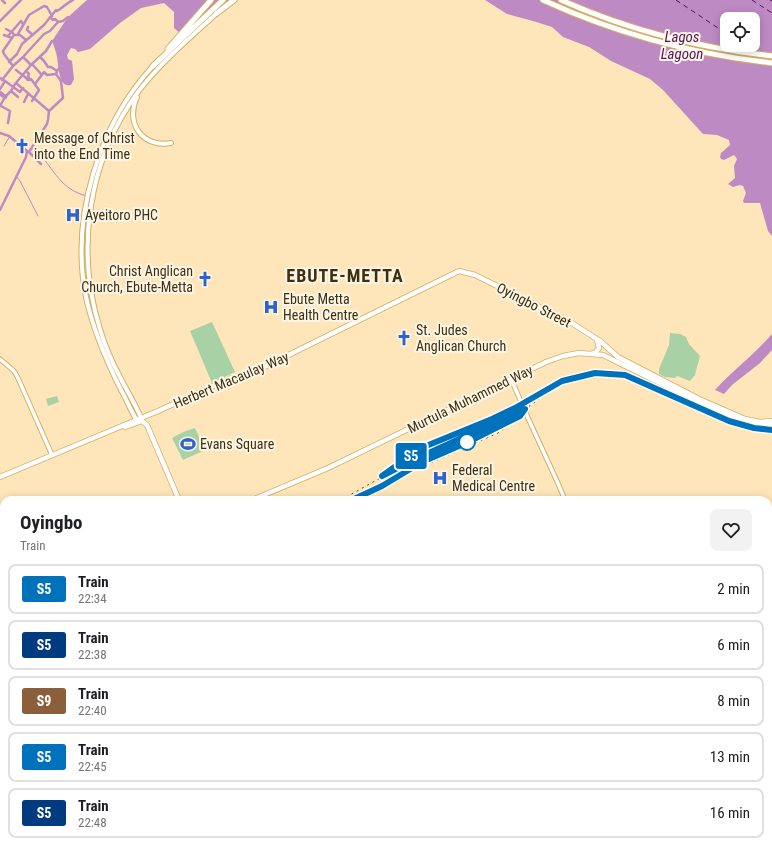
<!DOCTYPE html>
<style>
body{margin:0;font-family:"Roboto Condensed",sans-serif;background:#f2f2f2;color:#202124;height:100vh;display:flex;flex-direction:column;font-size:15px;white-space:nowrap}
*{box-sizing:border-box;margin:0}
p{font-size:13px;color:#757577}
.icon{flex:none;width:22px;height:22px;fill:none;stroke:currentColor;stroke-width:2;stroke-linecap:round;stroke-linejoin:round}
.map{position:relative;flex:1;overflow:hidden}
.details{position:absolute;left:0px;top:496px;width:772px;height:356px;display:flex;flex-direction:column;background:#fff;border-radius:12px 12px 0 0;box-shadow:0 2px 10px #0003}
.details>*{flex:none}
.badge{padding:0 8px;border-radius:3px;font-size:14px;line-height:26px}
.fabs{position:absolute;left:720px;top:12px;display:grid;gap:8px}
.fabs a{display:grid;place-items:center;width:40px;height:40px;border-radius:8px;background:#fff;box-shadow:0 2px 10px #0003;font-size:20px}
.map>.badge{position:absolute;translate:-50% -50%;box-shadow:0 0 0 2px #fff}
.round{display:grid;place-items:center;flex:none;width:42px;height:42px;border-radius:8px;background:#f2f2f2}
.head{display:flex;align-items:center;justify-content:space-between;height:68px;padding:0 20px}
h1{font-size:19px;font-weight:700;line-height:30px}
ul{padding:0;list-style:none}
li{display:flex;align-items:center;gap:12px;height:50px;margin:0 8px 6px;padding:0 12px;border:2px solid #e0e0e0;border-radius:8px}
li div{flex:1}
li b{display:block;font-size:15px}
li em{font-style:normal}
li .badge{min-width:44px;font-weight:700;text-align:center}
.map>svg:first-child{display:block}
.green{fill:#a9d1a6}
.water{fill:#be8ac4;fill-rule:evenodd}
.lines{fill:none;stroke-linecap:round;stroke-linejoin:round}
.stream{stroke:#be8ac4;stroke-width:1}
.canal{stroke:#be8ac4;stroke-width:2.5}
.river{stroke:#be8ac4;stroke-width:4.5}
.ferry{stroke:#53145b;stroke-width:1;stroke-dasharray:5 4;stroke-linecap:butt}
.tertiary-casing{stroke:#d4ae63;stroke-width:5.5}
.primary-casing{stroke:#d4ae63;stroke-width:6}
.trunk-casing{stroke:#d4ae63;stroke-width:6}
.motorway-casing{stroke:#d4ae63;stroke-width:7}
.tertiary{stroke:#fff;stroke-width:3.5}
.primary{stroke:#fff;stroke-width:4}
.trunk{stroke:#fff;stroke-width:4.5}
.motorway{stroke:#fff;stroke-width:5}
.rail{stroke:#5a4928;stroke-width:1;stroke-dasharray:2 4;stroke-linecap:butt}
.tertiary-bridge-casing{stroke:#d4ae63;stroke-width:5.5;stroke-linecap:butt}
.tertiary-bridge{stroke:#fff;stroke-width:3.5}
.line-casing{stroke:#fff;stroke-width:9}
.line{stroke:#0072bc;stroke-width:6}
.stop-dot{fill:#fff;stroke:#0072bc;stroke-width:2}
.labels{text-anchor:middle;stroke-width:4;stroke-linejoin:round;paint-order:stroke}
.poi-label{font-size:14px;fill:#3e2f0f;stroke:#fdf6e7;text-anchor:start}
.street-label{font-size:14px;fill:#3e2f0f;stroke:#fdf6e7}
.water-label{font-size:15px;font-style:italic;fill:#53145b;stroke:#fdf6e7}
.district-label{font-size:18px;font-weight:bold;letter-spacing:1px;fill:#3e2f0f;stroke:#fdf6e7}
</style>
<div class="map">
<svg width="772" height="852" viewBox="0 0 772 852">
<rect width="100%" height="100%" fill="#fee6ba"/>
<!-- green -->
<path class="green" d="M 212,322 L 235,372 L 212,383 L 190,331 Z
M 670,333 L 680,334 L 686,337 L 689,344 L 700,356 L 695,375 L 690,381 L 677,376 L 675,378 L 665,377 L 659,374 L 659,369 L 669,345 Z
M 57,396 L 59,402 L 48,406 L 46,399 Z
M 195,428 L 205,450 L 183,460 L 172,438 L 183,432 Z
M 772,747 L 772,801 L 768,799 L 768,753 Z
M 0,750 L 4,750 L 4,766 L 0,767 Z
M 699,848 L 714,848 L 714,852 L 696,852 Z"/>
<!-- water -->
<path class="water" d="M 87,0 L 233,0 L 188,40 L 174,28 L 174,12 L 164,3 L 141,8 L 120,23 L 90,49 L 78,52 L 75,49 L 71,48 L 67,55 L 68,59 L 72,61 L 74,79 L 71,85 C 58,88 59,66 57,57 C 56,52 54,46 52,41 L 68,17 Z
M 485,0 L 772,0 L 772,236 L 768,231 L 760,203 L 744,203 L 743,201 L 746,193 L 743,186 L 740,185 L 733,187 L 728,184 L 735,178 L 734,166 L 737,159 L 734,155 L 724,160 L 721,159 L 720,157 L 721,153 L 730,145 L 729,140 L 717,135 L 703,134 L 663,90 L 650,79 L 611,61 L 589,47 L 563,37 L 552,27 L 533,21 L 507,14 ZM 727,19 L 753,19 L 753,45 L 727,45 Z
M 772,334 L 772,350 L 760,363 L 732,385 L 724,394 L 715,390 C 733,370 754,355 772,334 Z"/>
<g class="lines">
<!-- stream -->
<path class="stream" d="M 4,146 L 10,136
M 32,147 C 53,164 57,189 87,196
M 16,176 L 20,181 L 38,216
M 768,720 L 772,714
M 768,748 L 772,742
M 231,848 L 236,852
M 237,852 L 240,848
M 669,852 L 672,848
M 694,852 L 696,848"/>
<!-- canal -->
<path class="canal" d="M 2,0 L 5,3
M 50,17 L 53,20 L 55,19 L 58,22
M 0,21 L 21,0
M 28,27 L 27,30 L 33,35
M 6,29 L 13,33 L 14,35 L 20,35 L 26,40
M 18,34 L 29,15 L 44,6 L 47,7 L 52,16
M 4,35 L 12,38
M 8,36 L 21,21 L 23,24
M 23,57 L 31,65
M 40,57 L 44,61 L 48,67 L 51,67 L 57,71
M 9,62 L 17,54 L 22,44 L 44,25 L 56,10 L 57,11 C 63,8 66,3 73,0
M 32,64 L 42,75
M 13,66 L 4,54 L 3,51 L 14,35
M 16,70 L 25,77 L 28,80 L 31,79 L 39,90 L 32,101
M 26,71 L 29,74 L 28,76 L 30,80
M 0,78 L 5,81 L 0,89
M 2,80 L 13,66 L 23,57 L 44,34 L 50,31 L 58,22 L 63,21 L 68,17
M 5,81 L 20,92 L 23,88
M 16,83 L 49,111
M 35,84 L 44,72 L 47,75 L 56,74
M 11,91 L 18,97
M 24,102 L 28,94
M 0,106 L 5,97 L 11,91 L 15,84 L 31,65 L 46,51 L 52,41
M 1,106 L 10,111 L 8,123
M 0,133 L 9,136 L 27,151
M 29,152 L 41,164
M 0,210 L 26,157 L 27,151 L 29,152 L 47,124 L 48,120 L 49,111 L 63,98 L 61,81 L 56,74 L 57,71 L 60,67"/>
<!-- river -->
<path class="river" d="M 0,93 L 5,97"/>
<!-- ferry -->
<path class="ferry" d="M 676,0 L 727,34
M 752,0 L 772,13
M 770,0 L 772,1
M 743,45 L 752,51"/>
<!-- tertiary casing -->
<g class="tertiary-casing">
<path id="tertiary" d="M 0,359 L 14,371 L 18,378 L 52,455
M 528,418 L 556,479 L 563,495 L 564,500
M 550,848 L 550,852"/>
</g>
<!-- primary casing -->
<g class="primary-casing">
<path id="primary" d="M 137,97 C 125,123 142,148 171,143
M 142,420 C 136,405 127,391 120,377 C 112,362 105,346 100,329 C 75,250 88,160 138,92 C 160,63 190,38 217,13
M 138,422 C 131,412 127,400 121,390 C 106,360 93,330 86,297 C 70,218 99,124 153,66
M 0,613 L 4,611"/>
</g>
<!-- trunk casing -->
<g class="trunk-casing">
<path id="trunk" d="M 591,354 L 596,352 L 599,348 L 597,340
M 125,427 L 142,421 L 147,425 L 179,500
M 0,477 L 158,411 L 229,379 L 256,371 L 459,271 L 475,275 L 570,322 L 600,341 L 618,357 L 699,399 L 745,419 L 760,422 L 772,421
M 252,500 L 328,468 L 546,362 L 563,356 L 579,353 L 603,355 L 727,416 L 751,424 L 772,425"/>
</g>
<!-- motorway casing -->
<g class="motorway-casing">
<path id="motorway" d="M 543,0 C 615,33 692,54 772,63
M 561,0 C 628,30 699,48 772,56
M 217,13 L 234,0
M 168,49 L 211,0
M 153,66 L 223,0
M 768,727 L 772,721
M 768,734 L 772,729
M 676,852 L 680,848
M 683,852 L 686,848"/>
</g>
<!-- tertiary -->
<use href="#tertiary" class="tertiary"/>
<!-- primary -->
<use href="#primary" class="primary"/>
<!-- trunk -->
<use href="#trunk" class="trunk"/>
<!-- motorway -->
<use href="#motorway" class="motorway"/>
<!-- rail -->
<path class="rail" d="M 504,413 L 534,397
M 403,461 L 426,446 L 477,425
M 341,500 L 409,462 L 524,410 L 554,388 L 579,378 L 592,376 L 608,375 L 623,377 L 698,407 L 728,422 L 743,427 L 772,432
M 356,500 L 424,466 L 500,432 L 517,417
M 0,657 L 4,655
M 0,666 L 4,665
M 318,848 L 323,852"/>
<!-- tertiary-bridge casing -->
<g class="tertiary-bridge-casing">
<path id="tertiary-bridge" d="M 512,381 L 528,418"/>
</g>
<!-- tertiary-bridge -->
<use href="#tertiary-bridge" class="tertiary-bridge"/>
</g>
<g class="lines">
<!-- line casing -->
<g class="line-casing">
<path id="line" d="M 352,500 L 382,486 L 422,462 L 468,442 L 520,416 L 525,409 L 409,462 L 382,476 L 414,453 L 426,446 L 492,419 L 515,408 L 562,381 L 595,373 L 625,375 L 729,421 L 754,428 L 772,430"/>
</g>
<!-- line -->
<use href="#line" class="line"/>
</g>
<!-- icons -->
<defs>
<g id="church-bare" transform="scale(1.2)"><path d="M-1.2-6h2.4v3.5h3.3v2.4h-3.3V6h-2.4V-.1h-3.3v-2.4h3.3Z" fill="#2f62d1" stroke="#fdf6e7" stroke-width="2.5" paint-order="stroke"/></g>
<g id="hospital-bare" transform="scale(1.2)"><path d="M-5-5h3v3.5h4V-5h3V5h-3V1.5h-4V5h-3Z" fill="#2f62d1" stroke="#fdf6e7" stroke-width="2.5" paint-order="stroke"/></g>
<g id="stadium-bare" transform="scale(1.2)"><path d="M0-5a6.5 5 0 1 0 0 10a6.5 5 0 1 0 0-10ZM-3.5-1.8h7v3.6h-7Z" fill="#2f62d1" stroke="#fdf6e7" stroke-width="2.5" paint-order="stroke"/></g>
</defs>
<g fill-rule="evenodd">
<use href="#church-bare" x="22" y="146"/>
<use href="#hospital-bare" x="73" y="215"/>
<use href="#church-bare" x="205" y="279"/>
<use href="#hospital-bare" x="271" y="307"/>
<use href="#church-bare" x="404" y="338"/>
<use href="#stadium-bare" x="188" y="444"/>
<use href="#hospital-bare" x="440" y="478"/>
</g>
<!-- markers -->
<circle class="stop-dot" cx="467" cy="442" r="8"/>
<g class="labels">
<!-- poi labels -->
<g class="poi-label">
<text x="34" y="143">Message of Christ<tspan x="34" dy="16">into the End Time</tspan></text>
<text x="85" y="220">Ayeitoro PHC</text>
<text x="193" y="276" text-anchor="end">Christ Anglican<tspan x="193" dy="16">Church, Ebute-Metta</tspan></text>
<text x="283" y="304">Ebute Metta<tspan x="283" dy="16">Health Centre</tspan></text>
<text x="416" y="335">St. Judes<tspan x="416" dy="16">Anglican Church</tspan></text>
<text x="200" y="449">Evans Square</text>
<text x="452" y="475">Federal<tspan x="452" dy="16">Medical Centre</tspan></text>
</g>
<!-- street labels -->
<g class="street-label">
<text transform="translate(534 305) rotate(27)" y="5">Oyingbo Street</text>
<text transform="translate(231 380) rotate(-23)" y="5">Herbert Macaulay Way</text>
<text transform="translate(470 399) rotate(-26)" y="5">Murtula Muhammed Way</text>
</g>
<!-- water labels -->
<g class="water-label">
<text x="682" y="42">Lagos<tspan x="682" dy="17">Lagoon</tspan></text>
</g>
<!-- district labels -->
<g class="district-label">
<text x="345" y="282">EBUTE-METTA</text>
</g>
</g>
</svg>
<div class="fabs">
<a><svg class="icon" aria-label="locate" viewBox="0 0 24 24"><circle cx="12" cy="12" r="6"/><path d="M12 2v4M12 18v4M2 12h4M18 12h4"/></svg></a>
</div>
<b class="badge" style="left:411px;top:456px;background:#0072bc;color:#fff">S5</b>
<section class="details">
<div class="head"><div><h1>Oyingbo</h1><p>Train</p></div><a class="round"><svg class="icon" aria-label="heart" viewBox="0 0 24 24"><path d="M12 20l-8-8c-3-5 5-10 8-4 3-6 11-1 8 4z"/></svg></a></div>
<ul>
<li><span class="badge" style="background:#0072bc;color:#fff">S5</span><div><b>Train</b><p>22:34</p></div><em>2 min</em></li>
<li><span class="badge" style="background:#003b80;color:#fff">S5</span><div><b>Train</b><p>22:38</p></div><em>6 min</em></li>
<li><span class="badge" style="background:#8b5e3c;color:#fff">S9</span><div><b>Train</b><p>22:40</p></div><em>8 min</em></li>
<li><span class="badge" style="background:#0072bc;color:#fff">S5</span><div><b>Train</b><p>22:45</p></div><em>13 min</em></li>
<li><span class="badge" style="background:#003b80;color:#fff">S5</span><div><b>Train</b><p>22:48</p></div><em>16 min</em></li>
</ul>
</section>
</div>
